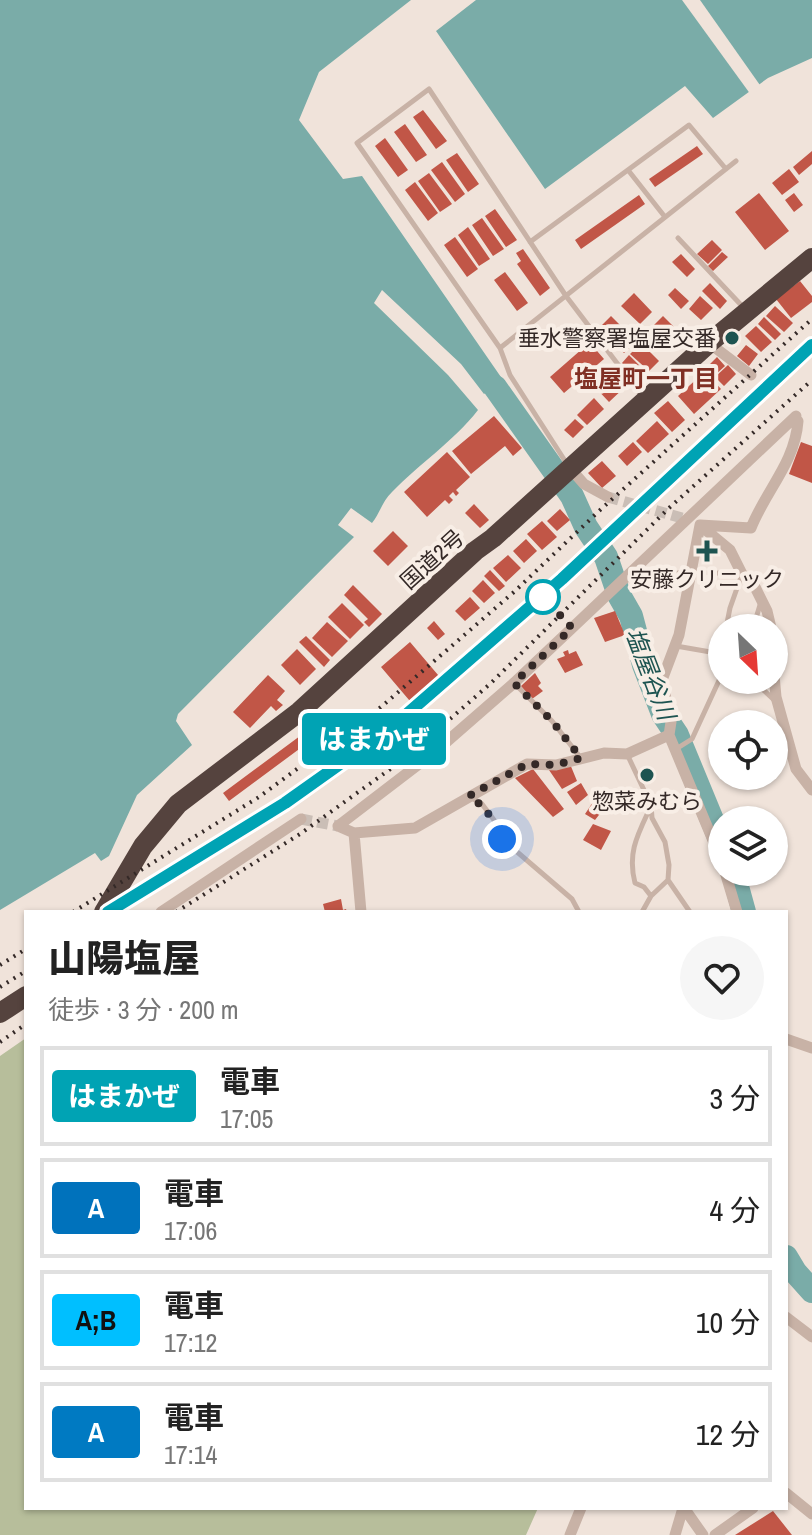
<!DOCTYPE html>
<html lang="ja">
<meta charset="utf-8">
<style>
body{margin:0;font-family:"Archivo Narrow","Noto Sans JP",sans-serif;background:#f6f6f6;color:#222;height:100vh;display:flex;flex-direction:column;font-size:30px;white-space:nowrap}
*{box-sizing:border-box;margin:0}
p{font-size:26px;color:#767676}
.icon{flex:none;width:44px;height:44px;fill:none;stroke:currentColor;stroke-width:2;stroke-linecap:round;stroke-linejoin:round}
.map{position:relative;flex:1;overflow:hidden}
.details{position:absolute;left:24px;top:910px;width:764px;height:600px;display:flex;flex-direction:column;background:#fff;border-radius:0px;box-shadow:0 2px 6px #0004}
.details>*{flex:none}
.badge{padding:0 16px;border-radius:6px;font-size:28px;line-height:52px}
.needle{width:52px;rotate:155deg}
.tools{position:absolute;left:708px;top:614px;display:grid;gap:16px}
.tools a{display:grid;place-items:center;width:80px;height:80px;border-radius:50%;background:#fff;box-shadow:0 2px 6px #0004;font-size:40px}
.you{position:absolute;width:40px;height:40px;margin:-20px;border:6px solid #fff;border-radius:50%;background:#1a73e8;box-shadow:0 0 0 12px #1a73e833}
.map>.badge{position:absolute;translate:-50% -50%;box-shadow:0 0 0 4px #fff}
.round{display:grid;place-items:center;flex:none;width:84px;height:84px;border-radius:42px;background:#f6f6f6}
.overview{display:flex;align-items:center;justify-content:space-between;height:136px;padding:0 24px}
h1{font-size:38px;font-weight:800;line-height:60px}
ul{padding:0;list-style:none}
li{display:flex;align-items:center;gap:24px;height:100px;margin:0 16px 12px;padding:0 8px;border:4px solid #e0e0e0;border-radius:0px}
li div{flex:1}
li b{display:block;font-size:30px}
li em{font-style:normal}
li .badge{min-width:88px;font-weight:700;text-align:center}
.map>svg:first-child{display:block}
.green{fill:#b7be9b}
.water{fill:#7aaca8}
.pier{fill:#f0e3da}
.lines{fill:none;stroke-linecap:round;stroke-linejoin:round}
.river{stroke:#7aaca8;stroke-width:24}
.building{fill:#c15647}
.street-tunnel{stroke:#cabeb6;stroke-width:11;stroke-dasharray:11 5.5;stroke-linecap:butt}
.lane{stroke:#c8b2a6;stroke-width:5}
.street{stroke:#c8b2a6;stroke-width:11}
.highway{stroke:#55433e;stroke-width:20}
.rail{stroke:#342927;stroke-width:4;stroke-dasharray:2 6;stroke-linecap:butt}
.line-casing{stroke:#fff;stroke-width:18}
.line{stroke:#00a3b4;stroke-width:12}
.walk{stroke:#342927;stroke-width:8;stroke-dasharray:0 14.4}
.poi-dot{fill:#1e5451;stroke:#f8eee6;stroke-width:3}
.stop-dot{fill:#fff;stroke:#00a3b4;stroke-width:4}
.labels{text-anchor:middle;stroke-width:8;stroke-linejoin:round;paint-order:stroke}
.poi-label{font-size:22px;fill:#342927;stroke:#f8eee6}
.street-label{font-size:22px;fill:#342927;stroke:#f8eee6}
.neighbourhood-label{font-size:24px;font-weight:bold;fill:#802f23;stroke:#f8eee6}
.water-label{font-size:24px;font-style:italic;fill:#1e5451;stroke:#f8eee6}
</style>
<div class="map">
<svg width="812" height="1535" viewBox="0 0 812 1535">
<rect width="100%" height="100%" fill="#f0e3da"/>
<!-- green -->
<path class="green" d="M 26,1038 L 26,1508 L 538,1508 L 526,1535 L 0,1535 L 0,1056 Z"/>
<!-- water -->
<path class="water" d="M 0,0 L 411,0 L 319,72 L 299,120 L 343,179 L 362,176 L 503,380 L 484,394 L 461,364 L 382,290 L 374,303 L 448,375 L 478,410 C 453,442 420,463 392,492 C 383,500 380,513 372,523 L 351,508 L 338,525 L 354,537 L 178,714 L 176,721 L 192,745 L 137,795 L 109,856 L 101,861 L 95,853 L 0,910 Z
M 476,0 L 812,0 L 812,58 L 768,78 L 713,118 L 685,86 L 545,189 L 436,31 Z"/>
<!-- pier -->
<path class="pier" d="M 682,0 L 700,0 L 762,88 L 751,95 Z"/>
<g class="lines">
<!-- river -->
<path class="river" d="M 495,387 L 572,496 L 586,527 L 606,557 L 619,595 L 631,616 L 644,665 L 663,714 L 677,735 L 722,844
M 733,872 L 744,912
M 786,1257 L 795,1272 L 812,1291"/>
</g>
<!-- building -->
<path class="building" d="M 423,110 L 447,141 L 436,149 L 413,117 Z
M 405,124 L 427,155 L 416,162 L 394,132 Z
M 385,138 L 408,170 L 398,177 L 375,146 Z
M 697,146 L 703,154 L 655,187 L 649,179 Z
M 812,151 L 812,164 L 799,175 L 793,167 Z
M 457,153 L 479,184 L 468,192 L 446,160 Z
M 442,162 L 465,194 L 455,202 L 431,170 Z
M 789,169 L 799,182 L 782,195 L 772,183 Z
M 429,173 L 452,204 L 440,212 L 418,181 Z
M 415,182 L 438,213 L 428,221 L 405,190 Z
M 759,193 L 789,231 L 765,250 L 735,212 Z
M 794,193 L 803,205 L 794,212 L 785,200 Z
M 639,195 L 645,204 L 581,249 L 575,240 Z
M 495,209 L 517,240 L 506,247 L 485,216 Z
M 482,218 L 504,249 L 493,256 L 472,225 Z
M 468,227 L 490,259 L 479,266 L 458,235 Z
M 455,237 L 478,269 L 467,277 L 444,245 Z
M 712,240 L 722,250 L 708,264 L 697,254 Z
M 523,249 L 550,288 L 540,296 L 517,264 L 521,261 L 516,253 Z
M 722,252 L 728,257 L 713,271 L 708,266 Z
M 681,254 L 695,269 L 687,277 L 672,262 Z
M 505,272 L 528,303 L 517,311 L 494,280 Z
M 800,281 L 812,296 L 812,302 L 791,318 L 776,299 Z
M 710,283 L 727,301 L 720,309 L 702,291 Z
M 675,288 L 689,301 L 681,309 L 668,295 Z
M 634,293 L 652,312 L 640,324 L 621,306 Z
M 700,296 L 713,308 L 701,320 L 689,309 Z
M 775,306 L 793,323 L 784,332 L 766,316 Z
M 611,316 L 636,341 L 624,353 L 599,328 Z
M 663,316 L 679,332 L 659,349 L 644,335 Z
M 764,317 L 781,334 L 775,340 L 758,324 Z
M 756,326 L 772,342 L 761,352 L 745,336 Z
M 584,336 L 604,359 L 564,393 L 550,377 L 582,349 L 576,343 Z
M 641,343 L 659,361 L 649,371 L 630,354 Z
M 746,345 L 758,354 L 749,366 L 737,356 Z
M 629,355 L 644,370 L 637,377 L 622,363 Z
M 717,357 L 725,366 L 714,376 L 706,368 Z
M 728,365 L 736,374 L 724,386 L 715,377 Z
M 611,371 L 625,387 L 609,402 L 594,386 Z
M 701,375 L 707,382 L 711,378 L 721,389 L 694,414 L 678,396 Z
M 594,398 L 604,409 L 587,425 L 577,415 Z
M 668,401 L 685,420 L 672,432 L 654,413 Z
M 494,416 L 522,448 L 513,456 L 505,446 L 471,474 L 452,451 Z
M 575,419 L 584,427 L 573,438 L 564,430 Z
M 657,421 L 669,434 L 648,453 L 636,441 Z
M 633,442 L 642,452 L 627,466 L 618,456 Z
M 801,442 L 812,446 L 812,483 L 789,474 Z
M 447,452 L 470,477 L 456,490 L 459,493 L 456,496 L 453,492 L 449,496 L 453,500 L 449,504 L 445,500 L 427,517 L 404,492 Z
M 602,461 L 616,476 L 602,488 L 588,473 Z
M 474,504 L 489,520 L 480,528 L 465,513 Z
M 560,509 L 570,520 L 557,531 L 547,521 Z
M 542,521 L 557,537 L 542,550 L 527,534 Z
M 393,531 L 408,546 L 388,566 L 373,551 Z
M 526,539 L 537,551 L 524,563 L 513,551 Z
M 508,555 L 521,568 L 506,582 L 493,568 Z
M 490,570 L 505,586 L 499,591 L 484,576 Z
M 483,580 L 495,593 L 484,603 L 472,591 Z
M 353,585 L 382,614 L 369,627 L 364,622 L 368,619 L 344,595 Z
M 470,597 L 480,608 L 465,621 L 455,611 Z
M 342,603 L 364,625 L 350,639 L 328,617 Z
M 615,611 L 625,635 L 605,642 L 594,618 Z
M 434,621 L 445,634 L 438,640 L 427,628 Z
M 327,622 L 348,641 L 332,657 L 312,638 Z
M 306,636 L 330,660 L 324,667 L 299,642 Z
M 410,642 L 444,682 L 415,707 L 381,667 Z
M 297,649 L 316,669 L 300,685 L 281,665 Z
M 568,650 L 569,654 L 576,651 L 583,665 L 565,673 L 557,659 L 565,656 L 563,652 Z
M 535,673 L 541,683 L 538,686 L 543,691 L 532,699 L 521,686 Z
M 268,675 L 285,691 L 277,700 L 283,705 L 276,711 L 271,706 L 250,728 L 233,712 Z
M 327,716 L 333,724 L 229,801 L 223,793 Z
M 570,764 L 577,781 L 562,789 L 549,770 Z
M 533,769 L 564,809 L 553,817 L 515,778 Z
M 581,783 L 588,795 L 576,805 L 567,792 Z
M 595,799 L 606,806 L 595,820 L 585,814 Z
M 593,824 L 611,831 L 601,850 L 583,840 Z
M 341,899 L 343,910 L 346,909 L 347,912 L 325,912 L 323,904 Z
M 773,1511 L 792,1535 L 735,1535 Z"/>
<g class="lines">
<!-- street-tunnel -->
<path class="street-tunnel" d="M 608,497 L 682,518
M 301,819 L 338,826"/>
<!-- lane -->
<path class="lane" d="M 628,170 L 665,217
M 678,238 L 743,307
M 530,242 L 689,125 L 726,169
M 500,348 L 357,143 L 429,89 L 566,296 L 642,396
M 567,464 L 510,375 L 500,348 L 736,161
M 629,577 L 692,572 L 742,574 L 730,608 L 726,628
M 753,628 L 760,605
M 676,646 L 722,654
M 753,680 L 773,699
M 515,684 L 552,721 L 580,757
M 676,749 L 692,739 L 722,674
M 627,754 L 651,805 L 652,818 L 665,842 L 669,865 L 668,880 L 651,896
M 472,798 L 482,804 L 494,820 L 502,839 L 572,899 L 579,912
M 668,880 L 690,912
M 642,912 L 651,896 L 644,887 L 635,883 C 627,852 638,834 651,806"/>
<!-- street -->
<path class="street" d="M 709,343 L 751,375
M 570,468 L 584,484 L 608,497
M 701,526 L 730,550 L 742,574 L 755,587 L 767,611 L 771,628
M 774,675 L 776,697 L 796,769 L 812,790
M 669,735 L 627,754 L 604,753 L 556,765 L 527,764 L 415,828 L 354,833 L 338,826 L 436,751 L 514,683 L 796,416
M 669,735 L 671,722 L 662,680 L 679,635 L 700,525 L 751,528 C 766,490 795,463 798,421
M 669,735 L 722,862
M 354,833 L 361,912
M 725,872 L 737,912
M 161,912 L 301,819
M 786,1039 L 812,1048
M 786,1317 L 812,1337
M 786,1493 L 812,1514
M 684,1508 L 703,1535
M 570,1535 L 581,1508
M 675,1535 L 683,1508
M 715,1535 L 753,1508"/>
<!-- highway -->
<path class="highway" d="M 104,912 L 143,846 L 178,804 L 299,712 L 475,551 L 493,538 L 709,343 L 812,258
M 0,1013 L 26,996"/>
<!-- rail -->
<path class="rail" d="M 73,912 L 259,797 L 381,707 L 514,592 L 599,511 L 812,319
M 108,912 L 285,803 L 392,727 L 562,579 L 812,345
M 176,912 L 300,834 L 407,757 L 491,683 L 669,508 L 812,380
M 0,965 L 26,949
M 0,987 L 26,971
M 0,1042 L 26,1024"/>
</g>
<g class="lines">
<!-- line casing -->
<g class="line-casing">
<path id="line" d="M 108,912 L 285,803 L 392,727 L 562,579 L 812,345"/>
</g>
<!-- line -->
<use href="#line" class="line"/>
<!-- walk -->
<path class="walk" d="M 502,839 C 494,820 486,807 469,796 L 527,764 L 556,765 L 581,758 L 552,721 L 514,683 L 572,628 L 543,597"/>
</g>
<!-- markers -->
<g class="poi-dot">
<circle cx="732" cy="338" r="8"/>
<path d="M703 539h8v8h8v8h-8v8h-8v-8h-8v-8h8z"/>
<circle cx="647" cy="775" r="8"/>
</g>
<circle class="stop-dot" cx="543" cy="597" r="16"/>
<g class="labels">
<!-- poi labels -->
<g class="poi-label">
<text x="716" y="346" text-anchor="end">垂水警察署塩屋交番</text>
<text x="707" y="587">安藤クリニック</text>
<text x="647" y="809">惣菜みむら</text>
</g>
<!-- street labels -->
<g class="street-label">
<text transform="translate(432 559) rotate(-42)" y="8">国道2号</text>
</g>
<!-- neighbourhood labels -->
<g class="neighbourhood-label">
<text x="646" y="387">塩屋町一丁目</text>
</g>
<!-- water labels -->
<g class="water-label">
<text transform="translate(650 674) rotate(69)" y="8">塩屋谷川</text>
</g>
</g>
</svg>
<div class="tools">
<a><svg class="needle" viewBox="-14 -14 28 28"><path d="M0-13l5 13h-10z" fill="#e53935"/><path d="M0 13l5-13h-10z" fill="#767676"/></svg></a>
<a><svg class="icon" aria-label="locate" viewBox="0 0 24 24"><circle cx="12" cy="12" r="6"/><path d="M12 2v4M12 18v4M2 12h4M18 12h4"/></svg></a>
<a><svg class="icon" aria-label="layers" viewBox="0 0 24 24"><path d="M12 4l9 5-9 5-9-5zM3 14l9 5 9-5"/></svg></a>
</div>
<div class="you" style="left:502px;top:839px"></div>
<b class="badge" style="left:374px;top:739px;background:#00a3b4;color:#fff">はまかぜ</b>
<section class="details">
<div class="overview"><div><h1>山陽塩屋</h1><p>徒歩 · 3 分 · 200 m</p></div><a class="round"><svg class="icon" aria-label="heart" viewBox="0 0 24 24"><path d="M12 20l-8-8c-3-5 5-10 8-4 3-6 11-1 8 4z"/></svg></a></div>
<ul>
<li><span class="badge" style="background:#00a3b4;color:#fff">はまかぜ</span><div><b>電車</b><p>17:05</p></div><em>3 分</em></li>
<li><span class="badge" style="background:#0072bc;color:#fff">A</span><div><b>電車</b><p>17:06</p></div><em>4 分</em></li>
<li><span class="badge" style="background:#00bfff;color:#111">A;B</span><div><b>電車</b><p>17:12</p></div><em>10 分</em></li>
<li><span class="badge" style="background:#007ac2;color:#fff">A</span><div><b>電車</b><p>17:14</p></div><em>12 分</em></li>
</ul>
</section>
</div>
